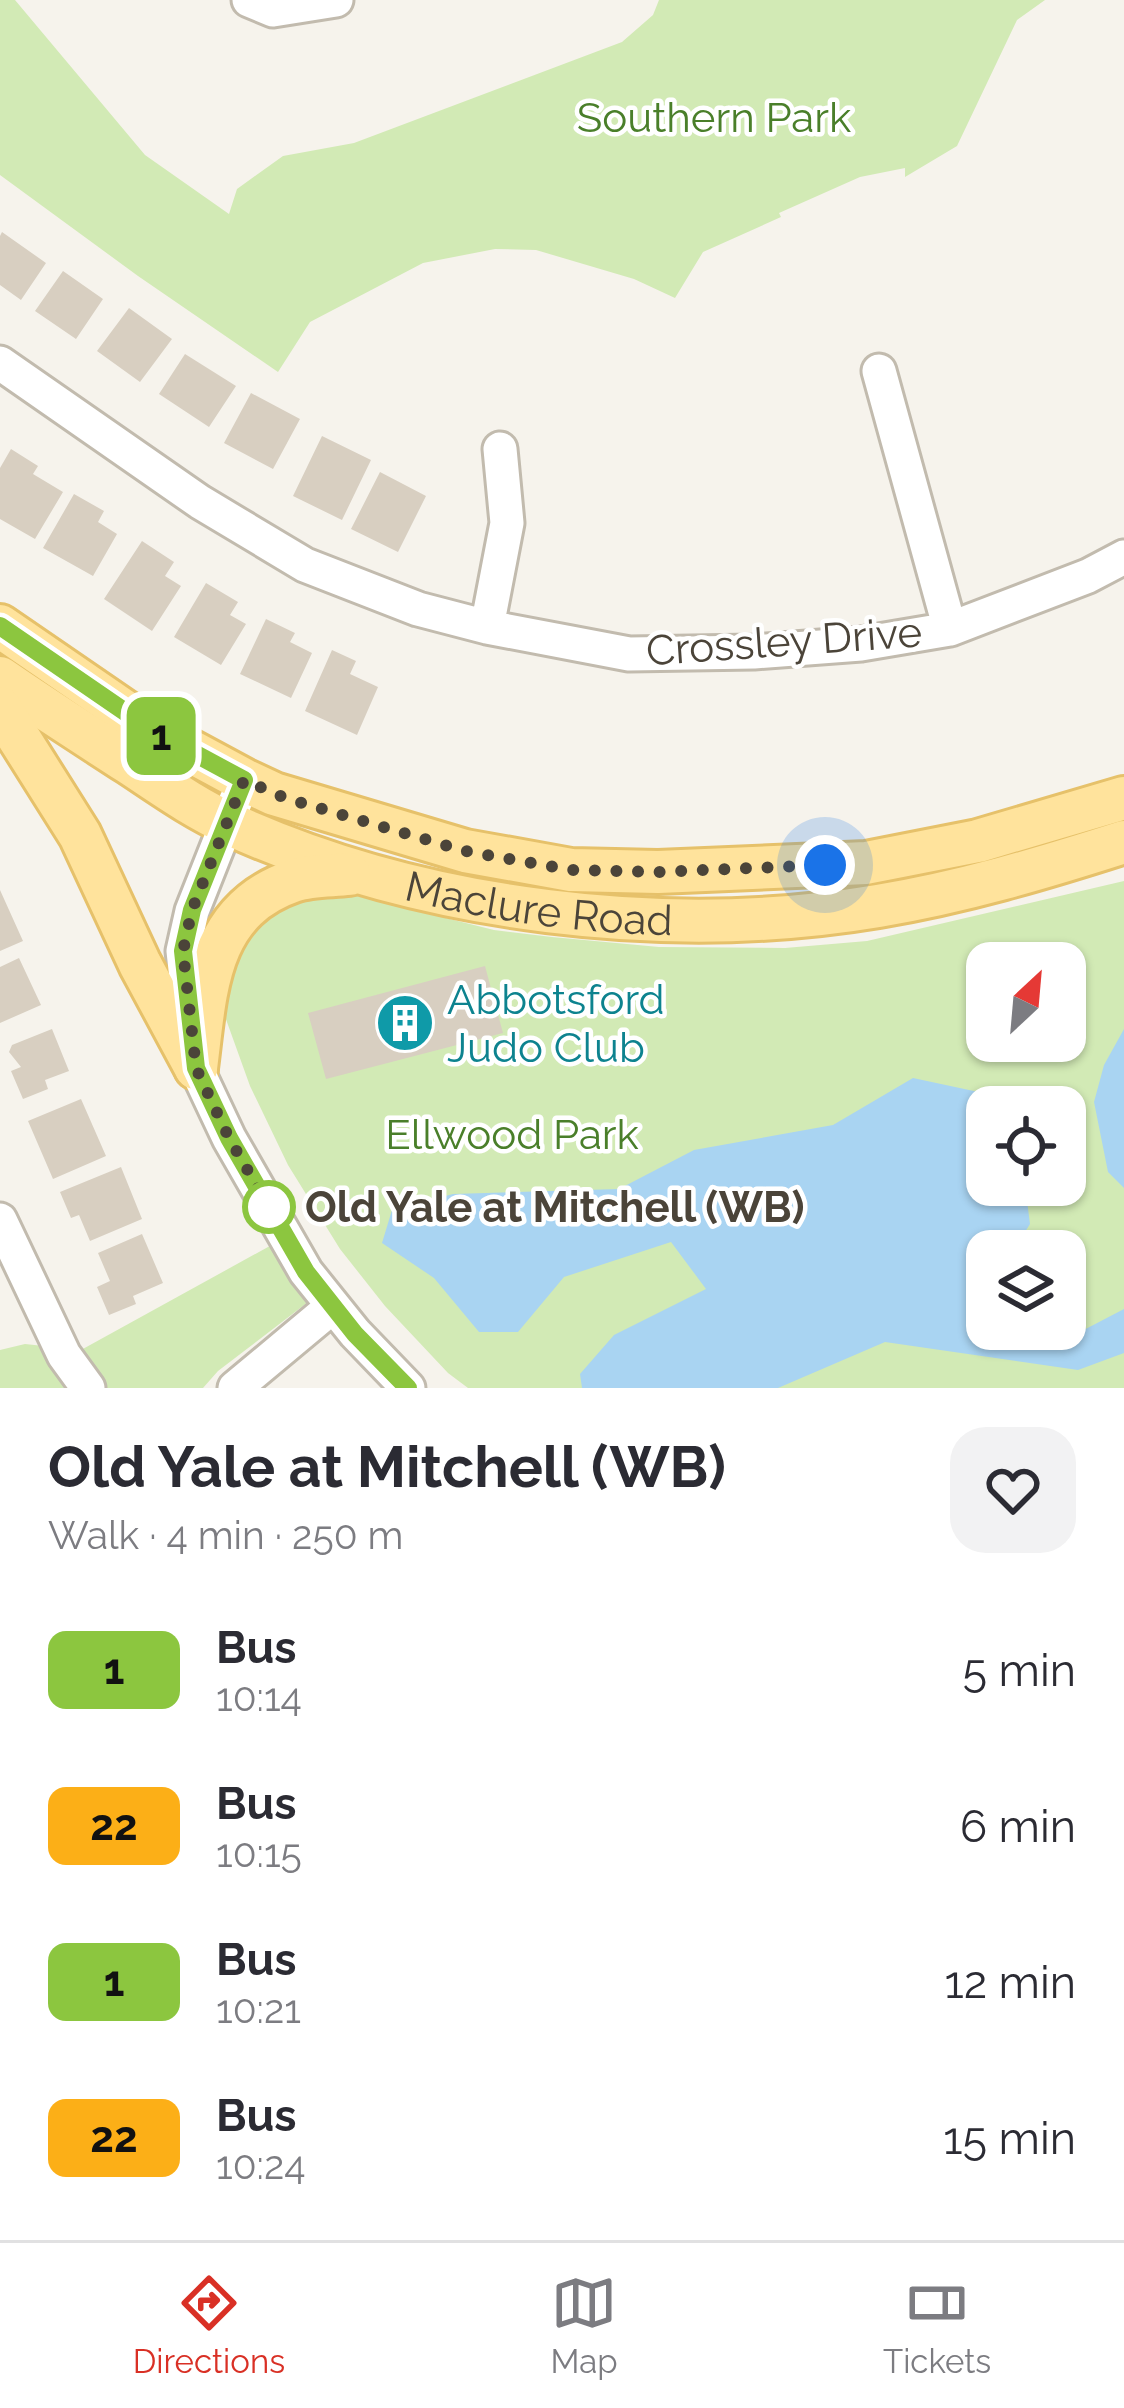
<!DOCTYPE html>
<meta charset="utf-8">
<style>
body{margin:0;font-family:Raleway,sans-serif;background:#f2f2f3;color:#2b2b33;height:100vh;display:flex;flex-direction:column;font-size:45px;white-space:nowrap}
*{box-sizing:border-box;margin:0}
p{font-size:39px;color:#7c7c81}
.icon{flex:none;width:66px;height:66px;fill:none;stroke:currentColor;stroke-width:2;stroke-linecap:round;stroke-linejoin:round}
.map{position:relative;height:1388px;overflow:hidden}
.drawer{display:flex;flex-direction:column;background:#fff;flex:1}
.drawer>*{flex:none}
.badge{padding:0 24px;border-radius:18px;font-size:42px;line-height:78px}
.needle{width:78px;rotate:26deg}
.controls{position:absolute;left:966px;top:942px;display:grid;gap:24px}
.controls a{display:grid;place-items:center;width:120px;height:120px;border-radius:24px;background:#fff;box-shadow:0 3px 9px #0004;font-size:60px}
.you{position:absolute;width:60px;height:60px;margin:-30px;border:9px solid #fff;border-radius:50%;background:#1a73e8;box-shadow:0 0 0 18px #1a73e833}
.map>.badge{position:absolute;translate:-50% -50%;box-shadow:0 0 0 6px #fff}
.round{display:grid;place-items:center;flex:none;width:126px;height:126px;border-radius:36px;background:#f2f2f3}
.head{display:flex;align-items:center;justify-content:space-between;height:204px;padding:0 48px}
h1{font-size:57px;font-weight:700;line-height:90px}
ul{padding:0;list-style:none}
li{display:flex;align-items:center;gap:36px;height:156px;padding:0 48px}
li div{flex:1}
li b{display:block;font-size:45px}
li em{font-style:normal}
li .badge{min-width:132px;font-weight:700;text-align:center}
.menu{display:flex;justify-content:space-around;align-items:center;height:168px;border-top:3px solid #e1e1e2;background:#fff;font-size:33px;color:#7c7c81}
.menu a{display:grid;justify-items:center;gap:6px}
.menu .on{color:#d93025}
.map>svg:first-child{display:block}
.green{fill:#d2eab5;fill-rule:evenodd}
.water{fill:#a9d4f2}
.building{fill:#d8cfc1}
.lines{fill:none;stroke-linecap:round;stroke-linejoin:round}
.minor-casing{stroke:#c2bbae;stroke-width:39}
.major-casing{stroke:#e6c16a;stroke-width:48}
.minor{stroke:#fff;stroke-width:33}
.major{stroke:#ffe39c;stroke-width:42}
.line-casing{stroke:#fff;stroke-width:27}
.line{stroke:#8cc63f;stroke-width:18}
.walk{stroke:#4b4439;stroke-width:12;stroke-dasharray:0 21.6}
.stop-dot{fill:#fff;stroke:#8cc63f;stroke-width:6}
.labels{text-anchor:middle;stroke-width:9;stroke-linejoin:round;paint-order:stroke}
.park-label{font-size:42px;fill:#4a7f2a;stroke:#fff}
.street-label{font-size:42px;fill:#4b4439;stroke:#fff}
.culture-label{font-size:42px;fill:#0d838f;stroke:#fff;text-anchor:start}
.stop-label{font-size:42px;font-weight:bold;fill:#4b4439;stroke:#fff;text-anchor:start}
</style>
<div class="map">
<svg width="1124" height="1388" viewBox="0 0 1124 1388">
<rect width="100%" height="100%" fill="#f6f3ec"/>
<!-- green -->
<path class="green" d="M 0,0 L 15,0 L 145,155 L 229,214 L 237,189 L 283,156 L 354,143 L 622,42 L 653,15 L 659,0 L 1045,0 L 1017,20 L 957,146 L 905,177 L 905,168 L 860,177 L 779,213 L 781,217 L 703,252 L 675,298 L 634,279 L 536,250 L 495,249 L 423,263 L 310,322 L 278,372 L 138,276 L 0,175 Z
M 1124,881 L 1124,1388 L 468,1388 L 448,1373 L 385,1306 L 340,1249 L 288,1165 L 250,1086 L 223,1011 L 232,959 L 264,922 L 294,900 L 349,894 L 494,930 L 552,937 L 659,947 L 785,948 L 867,941 ZM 987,963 L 1065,963 L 1065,1041 L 987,1041 ZM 987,1107 L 1065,1107 L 1065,1185 L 987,1185 ZM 987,1251 L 1065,1251 L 1065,1329 L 987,1329 Z
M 277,1242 L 312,1299 L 218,1371 L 203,1388 L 0,1388 L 0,1350 L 25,1344 L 81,1350 Z"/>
<!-- water -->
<path class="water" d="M 1124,1029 L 1124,1188 L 1108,1172 L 1094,1102 L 1104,1065 Z
M 913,1078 L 983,1093 L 998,1107 L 987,1107 L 987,1185 L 1025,1185 L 1030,1224 L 1013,1251 L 987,1251 L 987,1329 L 1065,1329 L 1065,1326 L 1078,1333 L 1124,1309 L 1124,1353 L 1078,1370 L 885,1342 L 778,1388 L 582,1388 L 580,1374 L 614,1335 L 706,1289 L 671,1242 L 564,1277 L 518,1332 L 479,1332 L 434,1278 L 382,1243 L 392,1210 L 453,1194 L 619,1189 L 694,1150 L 833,1125 Z"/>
<!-- building -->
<path class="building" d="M 2,232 L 46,263 L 21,300 L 0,285 L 0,236 Z
M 63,271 L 103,299 L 76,339 L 35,311 Z
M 129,308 L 172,339 L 140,382 L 97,351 Z
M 185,354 L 236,386 L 209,427 L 159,394 Z
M 251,393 L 300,419 L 273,469 L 224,443 Z
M 322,436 L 371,460 L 342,520 L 293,496 Z
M 11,449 L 38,466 L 33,474 L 63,492 L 35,539 L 0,519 L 0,468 Z
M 380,472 L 426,496 L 398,552 L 351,529 Z
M 74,494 L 104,511 L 98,522 L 117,534 L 93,576 L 43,548 Z
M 142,541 L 174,562 L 165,576 L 181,586 L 152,631 L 104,599 Z
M 206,583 L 238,602 L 230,615 L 246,624 L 221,665 L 174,637 Z
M 266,619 L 295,633 L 290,642 L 312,653 L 291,698 L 240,674 Z
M 332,650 L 356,661 L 350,674 L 378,687 L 357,735 L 305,711 Z
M 0,890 L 23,941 L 0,951 Z
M 19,958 L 41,1005 L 0,1023 L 0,967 Z
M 485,966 L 503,1033 L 326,1079 L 308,1013 Z
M 52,1029 L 69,1071 L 45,1080 L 48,1089 L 23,1099 L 11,1071 L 21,1067 L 9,1052 L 12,1045 Z
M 81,1099 L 106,1156 L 53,1179 L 28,1121 Z
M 121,1167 L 142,1219 L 90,1241 L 79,1215 L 71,1218 L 60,1192 Z
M 142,1234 L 163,1283 L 133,1296 L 136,1304 L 109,1315 L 97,1287 L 110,1281 L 98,1253 Z"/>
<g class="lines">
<!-- minor casing -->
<g class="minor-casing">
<path id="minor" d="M 249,0 L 273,10 L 336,0
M 0,363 L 200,502 L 305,565 L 418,609 L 487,627 L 629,654 L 754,652 L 861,644 L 950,629 L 1088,576 L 1124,557
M 879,371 L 950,629
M 487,627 L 507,523 L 500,449
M 236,800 L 192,911 L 183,951 L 196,1068 L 229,1138 L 306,1272 L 355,1333 L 408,1388
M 0,1220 L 64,1355 L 88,1388
M 235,1388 L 332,1307"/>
</g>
<!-- major casing -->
<g class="major-casing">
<g id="major">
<path d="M 0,626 L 153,731 L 244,780 L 274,794 L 465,851 L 571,870 L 658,872 L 866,863 L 978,841 L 1124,798"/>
<path id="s1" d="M 0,678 C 42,707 86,735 129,763 C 161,784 194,808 230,824 C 423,912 669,941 878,906 C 962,892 1043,868 1124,842"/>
<path d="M 0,708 L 80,835 L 140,964 L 196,1068"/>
<path d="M 196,1068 C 206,991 206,911 293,881 C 310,875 331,876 349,874"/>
</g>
</g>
<!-- minor -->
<use href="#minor" class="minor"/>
<!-- major -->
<use href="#major" class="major"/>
</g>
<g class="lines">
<!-- line casing -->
<g class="line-casing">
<path id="line" d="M 0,626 L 153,731 L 244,780 L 192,910 L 183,951 L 196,1068 L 229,1138 L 306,1272 L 355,1334 L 408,1388"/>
</g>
<!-- line -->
<use href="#line" class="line"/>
<!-- walk -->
<path class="walk" d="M 269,1207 L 229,1138 L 196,1068 L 183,951 L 192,910 L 244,780 L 285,798 L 465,851 L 571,870 L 658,872 L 825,865"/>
</g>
<!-- icons -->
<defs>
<g id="building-disc" transform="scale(3)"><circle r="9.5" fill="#0f9aa8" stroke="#fff"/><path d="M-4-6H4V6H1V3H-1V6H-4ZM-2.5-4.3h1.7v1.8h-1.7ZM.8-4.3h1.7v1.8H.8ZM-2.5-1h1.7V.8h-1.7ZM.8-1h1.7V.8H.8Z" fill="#fff"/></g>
</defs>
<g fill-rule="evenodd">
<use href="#building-disc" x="405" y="1023"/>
</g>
<!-- markers -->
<circle class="stop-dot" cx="269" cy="1207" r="24"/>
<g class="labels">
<!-- park labels -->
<g class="park-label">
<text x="714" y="132">Southern Park</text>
<text x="512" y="1149">Ellwood Park</text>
</g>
<!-- street labels -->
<g class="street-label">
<text transform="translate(784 641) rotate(-4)" y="15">Crossley Drive</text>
<text dy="15" stroke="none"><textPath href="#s1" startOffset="594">Maclure Road</textPath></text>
</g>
<!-- culture labels -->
<g class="culture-label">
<text x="447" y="1014">Abbotsford<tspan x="447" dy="48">Judo Club</tspan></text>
</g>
<!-- stop labels -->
<g class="stop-label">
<text x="305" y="1222">Old Yale at Mitchell (WB)</text>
</g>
</g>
</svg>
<div class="controls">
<a><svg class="needle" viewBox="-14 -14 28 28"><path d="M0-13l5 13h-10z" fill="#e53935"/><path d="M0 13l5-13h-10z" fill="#7c7c81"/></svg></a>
<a><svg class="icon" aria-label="locate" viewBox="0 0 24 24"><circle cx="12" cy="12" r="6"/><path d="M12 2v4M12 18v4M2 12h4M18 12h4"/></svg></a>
<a><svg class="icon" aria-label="layers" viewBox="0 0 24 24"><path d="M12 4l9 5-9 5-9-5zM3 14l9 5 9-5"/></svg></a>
</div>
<div class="you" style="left:825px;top:865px"></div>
<b class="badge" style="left:161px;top:736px;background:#8cc63f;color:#111">1</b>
</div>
<section class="drawer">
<div class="head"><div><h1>Old Yale at Mitchell (WB)</h1><p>Walk · 4 min · 250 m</p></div><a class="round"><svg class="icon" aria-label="heart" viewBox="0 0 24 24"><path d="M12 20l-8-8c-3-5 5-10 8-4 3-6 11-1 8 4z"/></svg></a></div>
<ul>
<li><span class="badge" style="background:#8cc63f;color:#111">1</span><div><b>Bus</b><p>10:14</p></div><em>5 min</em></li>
<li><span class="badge" style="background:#fcaf17;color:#111">22</span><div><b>Bus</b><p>10:15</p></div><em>6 min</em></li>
<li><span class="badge" style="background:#8cc63f;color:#111">1</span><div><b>Bus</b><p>10:21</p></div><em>12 min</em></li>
<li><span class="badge" style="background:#fcaf17;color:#111">22</span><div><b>Bus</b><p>10:24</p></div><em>15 min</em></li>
</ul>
</section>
<nav class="menu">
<a class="on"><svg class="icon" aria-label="directions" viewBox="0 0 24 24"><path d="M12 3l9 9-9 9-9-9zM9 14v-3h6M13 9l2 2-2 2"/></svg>Directions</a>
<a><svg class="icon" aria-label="map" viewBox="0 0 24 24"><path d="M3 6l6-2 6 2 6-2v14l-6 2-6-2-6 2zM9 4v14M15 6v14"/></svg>Map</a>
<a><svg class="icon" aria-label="tickets" viewBox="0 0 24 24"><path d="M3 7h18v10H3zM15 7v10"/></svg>Tickets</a>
</nav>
